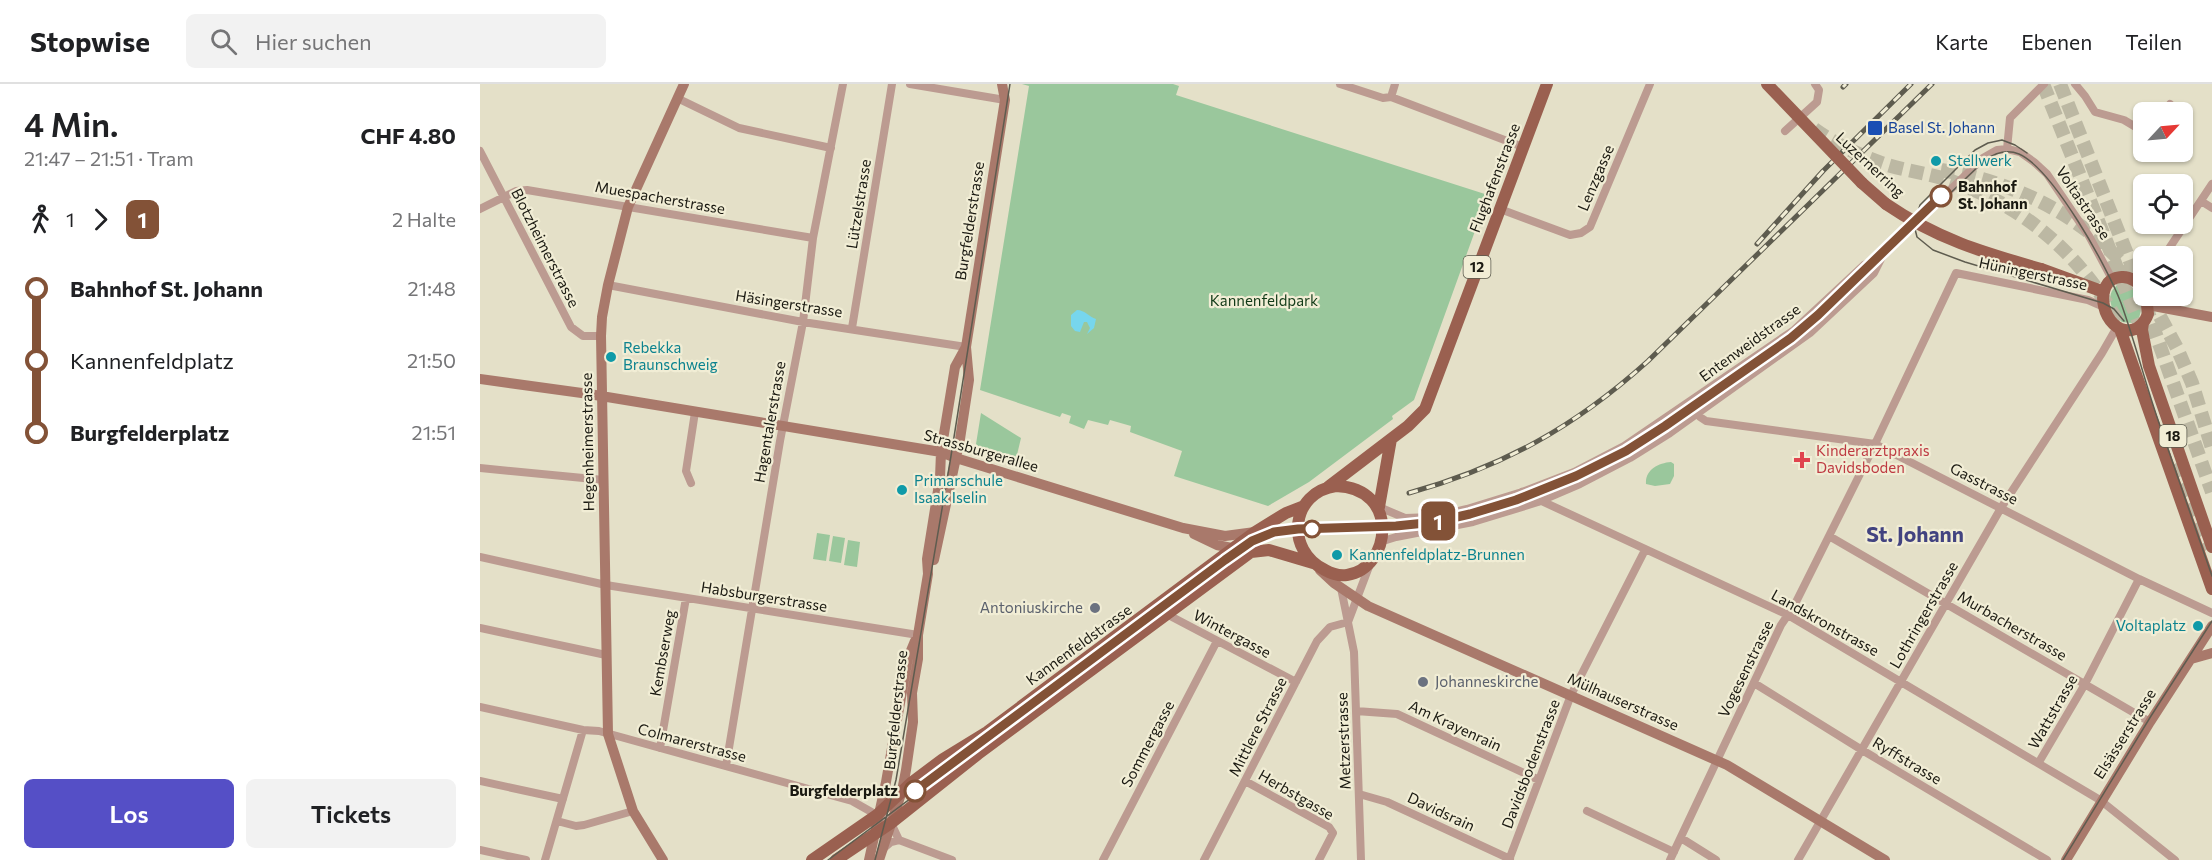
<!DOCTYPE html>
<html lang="de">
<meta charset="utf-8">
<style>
body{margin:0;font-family:Commissioner,sans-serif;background:#f2f2f2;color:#202124;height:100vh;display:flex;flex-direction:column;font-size:22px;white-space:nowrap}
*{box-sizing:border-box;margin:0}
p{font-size:20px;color:#757577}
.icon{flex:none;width:33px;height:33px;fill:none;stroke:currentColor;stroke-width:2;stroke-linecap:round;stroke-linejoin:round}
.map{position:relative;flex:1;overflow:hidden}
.drawer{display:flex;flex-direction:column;background:#fff;width:480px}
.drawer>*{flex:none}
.badge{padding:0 12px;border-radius:9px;font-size:21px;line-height:39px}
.needle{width:39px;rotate:64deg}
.controls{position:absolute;left:1653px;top:18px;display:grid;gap:12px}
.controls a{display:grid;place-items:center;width:60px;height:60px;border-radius:9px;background:#fff;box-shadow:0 2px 4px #0004;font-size:30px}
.map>.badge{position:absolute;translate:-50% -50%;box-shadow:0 0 0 3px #fff}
.legs{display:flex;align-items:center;gap:9px;height:66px;padding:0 24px;font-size:20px}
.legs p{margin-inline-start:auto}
.overview{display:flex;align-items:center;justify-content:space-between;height:102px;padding:0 24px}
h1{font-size:33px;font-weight:600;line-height:45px}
.cta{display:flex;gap:12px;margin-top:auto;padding:12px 24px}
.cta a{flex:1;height:69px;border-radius:9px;background:#554fc6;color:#fff;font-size:24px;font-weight:600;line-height:69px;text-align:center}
.cta a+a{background:#f2f2f2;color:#202124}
ul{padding:0 24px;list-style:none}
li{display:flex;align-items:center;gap:21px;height:72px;font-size:22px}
li i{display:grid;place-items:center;width:9px;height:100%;margin:0 8px;background:currentColor}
li i::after{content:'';width:15px;height:15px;margin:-8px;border:4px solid;border-radius:50%;background:#fff}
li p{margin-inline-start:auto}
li:first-child i{background:linear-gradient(#0000 50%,currentColor 0)}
li:last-child i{background:linear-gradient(currentColor 50%,#0000 0)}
header{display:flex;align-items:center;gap:36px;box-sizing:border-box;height:84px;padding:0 30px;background:#fff;border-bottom:2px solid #e0e0e0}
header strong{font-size:28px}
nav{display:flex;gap:33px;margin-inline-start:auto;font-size:21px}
.search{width:420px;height:54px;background:#f2f2f2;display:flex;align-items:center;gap:15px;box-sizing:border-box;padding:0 21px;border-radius:9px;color:#757577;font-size:22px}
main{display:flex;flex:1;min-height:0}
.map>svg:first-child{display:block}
.green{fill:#9ac79c}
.water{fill:#77d6ed}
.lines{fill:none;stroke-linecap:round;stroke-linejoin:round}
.highway-tunnel{stroke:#bcb8a3;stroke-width:14;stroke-dasharray:14 7;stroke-linecap:butt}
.street{stroke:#bc9b91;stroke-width:8}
.secondary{stroke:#a9796b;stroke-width:10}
.primary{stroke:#9a6050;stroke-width:12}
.tram{stroke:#5e5c4f;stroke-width:1.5}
.rail-casing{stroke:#5e5c4f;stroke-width:5}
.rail{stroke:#f1edd5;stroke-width:3;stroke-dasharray:9;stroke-linecap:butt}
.primary-bridge{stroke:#9a6050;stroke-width:12}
.line-1-casing{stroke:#fff;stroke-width:14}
.line-1{stroke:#835237;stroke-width:9}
.transit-dot{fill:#1a4fb4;stroke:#f1edd5;stroke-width:2}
.culture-dot{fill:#0f9aa8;stroke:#f1edd5;stroke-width:2}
.stop-1-dot{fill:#fff;stroke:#835237;stroke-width:3}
.health-dot{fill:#e0444e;stroke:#f1edd5;stroke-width:2}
.worship-dot{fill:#6b7280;stroke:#f1edd5;stroke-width:2}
.labels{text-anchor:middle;stroke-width:4.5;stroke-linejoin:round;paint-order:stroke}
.shield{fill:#f1edd5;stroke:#5a594c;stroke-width:1.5}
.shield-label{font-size:14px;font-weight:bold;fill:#1a1911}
.transit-label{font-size:15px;fill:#164399;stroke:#f1edd5;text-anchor:start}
.culture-label{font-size:15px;fill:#0d838f;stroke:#f1edd5;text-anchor:start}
.street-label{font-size:15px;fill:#1a1911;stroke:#f1edd5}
.stop-label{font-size:15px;font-weight:bold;fill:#1a1911;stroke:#f1edd5;text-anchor:start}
.park-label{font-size:15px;fill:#113a17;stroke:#f1edd5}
.health-label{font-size:15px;fill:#be3a42;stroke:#f1edd5;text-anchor:start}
.worship-label{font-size:15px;fill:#5b616d;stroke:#f1edd5;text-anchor:end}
.district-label{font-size:21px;font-weight:bold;fill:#424380;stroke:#f1edd5}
</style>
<header>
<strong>Stopwise</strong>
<div class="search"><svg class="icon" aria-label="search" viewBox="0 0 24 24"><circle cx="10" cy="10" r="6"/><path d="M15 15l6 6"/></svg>Hier suchen</div>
<nav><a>Karte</a><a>Ebenen</a><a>Teilen</a></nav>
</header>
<main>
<section class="drawer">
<div class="overview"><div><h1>4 Min.</h1><p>21:47 – 21:51 · Tram</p></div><b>CHF 4.80</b></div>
<div class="legs"><svg class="icon" aria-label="walk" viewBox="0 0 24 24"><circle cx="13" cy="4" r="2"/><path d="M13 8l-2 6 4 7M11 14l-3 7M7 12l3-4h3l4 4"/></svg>1<svg class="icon" aria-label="forward" viewBox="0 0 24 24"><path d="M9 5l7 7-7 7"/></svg><b class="badge" style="background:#835237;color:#fff">1</b><p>2 Halte</p></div>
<ul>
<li><i style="color:#835237"></i><b>Bahnhof St. Johann</b><p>21:48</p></li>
<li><i style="color:#835237"></i><span>Kannenfeldplatz</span><p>21:50</p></li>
<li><i style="color:#835237"></i><b>Burgfelderplatz</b><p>21:51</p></li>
</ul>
<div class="cta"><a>Los</a><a>Tickets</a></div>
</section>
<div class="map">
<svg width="1732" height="776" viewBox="0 0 1732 776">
<rect width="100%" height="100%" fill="#e4e0c8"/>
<!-- green -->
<path class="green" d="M 542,0 L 693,0 L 699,2 L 696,11 L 1008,111 L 934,316 L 912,332 L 913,335 L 829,398 L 788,422 L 694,392 L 702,367 L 650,348 L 651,342 L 630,336 L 628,341 L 608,336 L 604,345 L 589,339 L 591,332 L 582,329 L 580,333 L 500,306 L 549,2 Z
M 1642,199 C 1658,202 1664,219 1659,234 L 1652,239 L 1642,238 C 1630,227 1623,206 1642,199 Z
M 501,329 L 541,354 L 536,375 L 499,364 L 496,360 Z
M 1191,378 L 1194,380 L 1194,392 L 1190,400 L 1175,402 L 1166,400 C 1165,386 1178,379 1191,378 Z
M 337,449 L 350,451 L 346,477 L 333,475 Z
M 353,452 L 365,454 L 361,479 L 349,477 Z
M 368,456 L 380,458 L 377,483 L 364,481 Z"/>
<!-- water -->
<path class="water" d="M 597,226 C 605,226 609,233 616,235 L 614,244 L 607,250 L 610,244 L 607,238 L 604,238 L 600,248 L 595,247 L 591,242 L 591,231 Z"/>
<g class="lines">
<!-- highway-tunnel -->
<path class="highway-tunnel" d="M 1563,0 L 1664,251
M 1580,0 L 1655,190
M 1334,45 C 1353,59 1377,70 1399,78 C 1423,87 1450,89 1474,98 C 1550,125 1604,175 1642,245
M 1461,86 C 1530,97 1597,128 1644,181 C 1650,188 1658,194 1662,202
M 1670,214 L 1697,264 L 1712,299 L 1732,364
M 1665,220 L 1732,408
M 1694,380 L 1721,449 L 1730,464"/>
<!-- street -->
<path class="street" d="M 430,0 L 525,16
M 860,0 L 903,14 L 911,13 L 1043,63
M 1595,0 L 1605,12 L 1615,28 L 1644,36 L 1664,48
M 911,13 L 915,0
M 197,14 L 259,44 L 351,64
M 1685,28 L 1690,20
M 1305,47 L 1337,18 L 1339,6 L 1335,0
M 1527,65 L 1530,34 L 1564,0
M 0,67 L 91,243 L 103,252 L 121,252
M 1721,117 L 1732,124
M 0,125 L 36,107 L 47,106 L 333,154
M 1020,125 L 1090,151 L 1101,149 L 1110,143 L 1170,0
M 1684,172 L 1732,100
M 128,201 L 323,238 L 486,263
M 372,244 L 412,0
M 1210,318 L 1220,333 L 1226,337 L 1395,360 L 1659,495 L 1732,529
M 0,384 L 124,396
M 211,399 L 206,387 L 215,328
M 1042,408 L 1308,531 L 1620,716 L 1695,776
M 899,423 L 925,434 L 953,433 L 987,425 L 1042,408 L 1094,388 L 1144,362 L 1314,246 L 1384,181 L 1402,173
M 1349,452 L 1670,638
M 900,458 L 916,453 L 993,438 L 1058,418 L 1100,400 L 1150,374 L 1190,349 L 1330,249 L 1394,189 L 1402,173 L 1434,141 L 1503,74 L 1517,66 L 1527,65 L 1540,68 L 1554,78 L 1567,90 L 1609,152 L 1632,195
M 0,473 L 126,501 L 438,551
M 861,504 L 874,568 L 881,776
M 678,521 L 685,529 L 694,534 L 816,598
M 868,538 L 890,480
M 0,544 L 126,571
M 1274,599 L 1382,666 L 1567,776
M 0,623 L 103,646 L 119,647 L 372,717 L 411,739 L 419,756
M 876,627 L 917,630 L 1059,696
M 180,664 L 206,514
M 1559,678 L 1605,600 L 1659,495
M 246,682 L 300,357 L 323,238 L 333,154 L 363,0
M 0,697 L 83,715
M 765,697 L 849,743 L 853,749 L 839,776
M 879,710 L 907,718 L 1030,775
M 1107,727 L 1194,768
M 77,737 L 96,742 L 104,741 L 153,727
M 1201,754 L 1236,776
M 404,764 L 411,758 L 419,756 L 472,776
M 0,766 L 46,776
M 65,776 L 103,646
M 623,776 L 737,557
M 724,776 L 837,557 L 850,543 L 868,538
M 1029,776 L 1091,611 L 1165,466
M 1190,776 L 1301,541 L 1314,522 L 1395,360 L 1476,189 L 1608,216 L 1624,223
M 1318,776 L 1521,424 L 1622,269 L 1637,243"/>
<!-- secondary -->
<path class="secondary" d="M 1668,221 L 1732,233
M 0,295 L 109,310 L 461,368 L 476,374 L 703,444 L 745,452 L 775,448
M 714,450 L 737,461 L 771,468
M 454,476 L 480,355 L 489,296 L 486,263 L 525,16 L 522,0
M 840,486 L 854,499 L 888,522 L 1247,681 L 1405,776
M 1711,575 L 1732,569
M 183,776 L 153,727 L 128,650 L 121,252 L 122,233 L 128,201 L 148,123 L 204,0
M 389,776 L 406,698 L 428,574 L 435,557
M 399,776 L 422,707 L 426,686 L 433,638 L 432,609 L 438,575 L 438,551 L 448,490 L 447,475 L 460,394 L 461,368 L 475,283 L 486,263
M 1586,776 L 1670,638 L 1732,542"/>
<!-- primary -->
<path class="primary" d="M 1382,99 L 1406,120
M 1561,185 L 1624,208
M 1664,206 C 1658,198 1651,192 1641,193 C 1610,195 1623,251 1652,246 C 1660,244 1665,238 1668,230 L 1666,212
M 1663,239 L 1662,246 L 1669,282 L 1732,463
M 1640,245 L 1732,505
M 856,402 C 921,404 911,485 867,491 C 860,492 852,490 845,486 C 804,466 811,408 856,402 Z
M 848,403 L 928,342 L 945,325 L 1067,0
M 899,423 L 911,355
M 332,776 L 397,731 L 431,699 L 463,675 L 507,648 L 775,448 L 806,429 L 824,422
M 356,776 L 411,739 L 498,670 L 771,468 L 789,466 L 833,479"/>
<!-- tram -->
<path class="tram" d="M 1547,69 L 1535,61 L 1522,56 L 1508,59 L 1495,66 L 1440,121 L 1434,141 L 1437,153 L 1453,166 L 1485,178 L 1623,219 L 1634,225 L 1644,237
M 348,776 L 748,478 L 780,457 L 802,450 L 931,445 L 992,434 L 1052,414 L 1098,395 L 1148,370 L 1187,345 L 1328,245 L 1505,76 C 1515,69 1527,65 1539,70 C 1573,85 1628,184 1641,219 C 1655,258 1665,298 1678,336 C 1696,388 1714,440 1732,492
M 395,776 L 416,696 L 471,372 L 530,0
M 1583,776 L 1671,632 L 1732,537"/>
<!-- rail casing -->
<g class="rail-casing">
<path id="rail" d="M 1363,3 L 1366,0
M 1277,160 L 1343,87 L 1431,0
M 929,409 C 1023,383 1096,342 1168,277 L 1452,0"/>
</g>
<!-- rail -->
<use href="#rail" class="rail"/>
<!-- primary-bridge -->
<path class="primary-bridge" d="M 1287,0 L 1382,99
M 1406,120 C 1457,155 1502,168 1561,185"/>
</g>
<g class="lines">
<!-- line-1 casing -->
<g class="line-1-casing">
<path id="line-1" d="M 435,707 L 745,476 L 772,457 L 794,448 L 818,445 L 916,442 L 955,438 L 990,430 L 1036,416 L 1096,392 L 1146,367 L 1185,342 L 1311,254 L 1338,231 L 1461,112"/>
</g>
<!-- line-1 -->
<use href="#line-1" class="line-1"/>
</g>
<!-- markers -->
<rect class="transit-dot" x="1387" y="36" width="16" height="16" rx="3"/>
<g class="culture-dot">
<circle cx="1456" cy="77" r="6"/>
<circle cx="131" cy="273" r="6"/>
<circle cx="422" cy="406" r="6"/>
<circle cx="857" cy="471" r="6"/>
<circle cx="1718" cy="542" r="6"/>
</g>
<g class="stop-1-dot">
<circle cx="1461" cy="112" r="10"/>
<circle cx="832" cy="445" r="8"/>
<circle cx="435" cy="707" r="10"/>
</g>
<path class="health-dot" d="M1319 367h6v6h6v6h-6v6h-6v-6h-6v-6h6z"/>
<g class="worship-dot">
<circle cx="615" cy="524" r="6"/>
<circle cx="943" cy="598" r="6"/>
</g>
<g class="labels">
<!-- shield labels -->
<g class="shield">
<rect x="983.5" y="172" width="27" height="22" rx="4.5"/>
<rect x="1679.5" y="341" width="27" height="22" rx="4.5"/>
</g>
<g class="shield-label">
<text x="997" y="188">12</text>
<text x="1693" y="357">18</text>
</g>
<!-- transit labels -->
<g class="transit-label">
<text x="1408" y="49">Basel St. Johann</text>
</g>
<!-- culture labels -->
<g class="culture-label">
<text x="1468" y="82">Stellwerk</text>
<text x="143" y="269">Rebekka<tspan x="143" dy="17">Braunschweig</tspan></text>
<text x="434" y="402">Primarschule<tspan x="434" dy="17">Isaak Iselin</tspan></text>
<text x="869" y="476">Kannenfeldplatz-Brunnen</text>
<text x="1706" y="547" text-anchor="end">Voltaplatz</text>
</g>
<!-- street labels -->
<g class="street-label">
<text transform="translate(1390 81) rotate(43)" y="5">Luzernerring</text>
<text transform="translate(1015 94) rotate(-69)" y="5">Flughafenstrasse</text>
<text transform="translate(1116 94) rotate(-67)" y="5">Lenzgasse</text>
<text transform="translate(180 114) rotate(10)" y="5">Muespacherstrasse</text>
<text transform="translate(1603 119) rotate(56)" y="5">Voltastrasse</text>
<text transform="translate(379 120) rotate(-81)" y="5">Lützelstrasse</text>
<text transform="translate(490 137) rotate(-81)" y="5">Burgfelderstrasse</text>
<text transform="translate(65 164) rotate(63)" y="5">Blotzheimerstrasse</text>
<text transform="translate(1553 190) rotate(12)" y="5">Hüningerstrasse</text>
<text transform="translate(309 220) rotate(9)" y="5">Häsingerstrasse</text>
<text transform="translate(1270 259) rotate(-36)" y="5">Entenweidstrasse</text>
<text transform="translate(290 338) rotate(-80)" y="5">Hagentalerstrasse</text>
<text transform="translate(108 358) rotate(-91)" y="5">Hegenheimerstrasse</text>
<text transform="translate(501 367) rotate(16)" y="5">Strassburgerallee</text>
<text transform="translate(1504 400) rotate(27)" y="5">Gasstrasse</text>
<text transform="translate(284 513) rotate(9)" y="5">Habsburgerstrasse</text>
<text transform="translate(1444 531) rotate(-60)" y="5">Lothringerstrasse</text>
<text transform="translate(1345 539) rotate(29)" y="5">Landskronstrasse</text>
<text transform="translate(1532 542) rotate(30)" y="5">Murbacherstrasse</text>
<text transform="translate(752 550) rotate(28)" y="5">Wintergasse</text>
<text transform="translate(599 561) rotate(-36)" y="5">Kannenfeldstrasse</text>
<text transform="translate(183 569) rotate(-80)" y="5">Kembserweg</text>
<text transform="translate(1266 585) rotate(-64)" y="5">Vogesenstrasse</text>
<text transform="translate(1143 618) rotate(24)" y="5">Mülhauserstrasse</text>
<text transform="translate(416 626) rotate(-84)" y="5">Burgfelderstrasse</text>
<text transform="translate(1573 628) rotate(-60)" y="5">Wattstrasse</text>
<text transform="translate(975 642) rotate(25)" y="5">Am Krayenrain</text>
<text transform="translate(778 643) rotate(-63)" y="5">Mittlere Strasse</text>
<text transform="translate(1645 650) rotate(-58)" y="5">Elsässerstrasse</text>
<text transform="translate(864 657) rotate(-92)" y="5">Metzerstrasse</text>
<text transform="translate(212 659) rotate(15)" y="5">Colmarerstrasse</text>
<text transform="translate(668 660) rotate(-62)" y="5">Sommergasse</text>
<text transform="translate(1427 677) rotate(31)" y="5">Ryffstrasse</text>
<text transform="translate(1051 680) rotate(-69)" y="5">Davidsbodenstrasse</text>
<text transform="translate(816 711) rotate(30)" y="5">Herbstgasse</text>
<text transform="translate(961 728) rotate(25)" y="5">Davidsrain</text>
</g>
<!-- stop labels -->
<g class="stop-label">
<text x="1478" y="108">Bahnhof<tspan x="1478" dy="17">St. Johann</tspan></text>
<text x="418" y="712" text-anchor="end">Burgfelderplatz</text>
</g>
<!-- park labels -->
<g class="park-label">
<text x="784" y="222">Kannenfeldpark</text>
</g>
<!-- health labels -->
<g class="health-label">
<text x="1336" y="372">Kinderarztpraxis<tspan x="1336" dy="17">Davidsboden</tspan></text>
</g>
<!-- worship labels -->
<g class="worship-label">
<text x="603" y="529">Antoniuskirche</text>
<text x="955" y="603" text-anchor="start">Johanneskirche</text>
</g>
<!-- district labels -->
<g class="district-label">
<text x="1435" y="458">St. Johann</text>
</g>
</g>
</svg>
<div class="controls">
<a><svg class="needle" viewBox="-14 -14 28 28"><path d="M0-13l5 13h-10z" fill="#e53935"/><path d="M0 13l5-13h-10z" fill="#757577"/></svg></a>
<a><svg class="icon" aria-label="locate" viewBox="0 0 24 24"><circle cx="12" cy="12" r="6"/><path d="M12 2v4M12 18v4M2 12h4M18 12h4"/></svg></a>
<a><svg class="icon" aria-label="layers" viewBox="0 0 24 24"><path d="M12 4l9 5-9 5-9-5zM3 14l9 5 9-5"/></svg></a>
</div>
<b class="badge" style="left:958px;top:437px;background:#835237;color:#fff">1</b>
</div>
</main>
